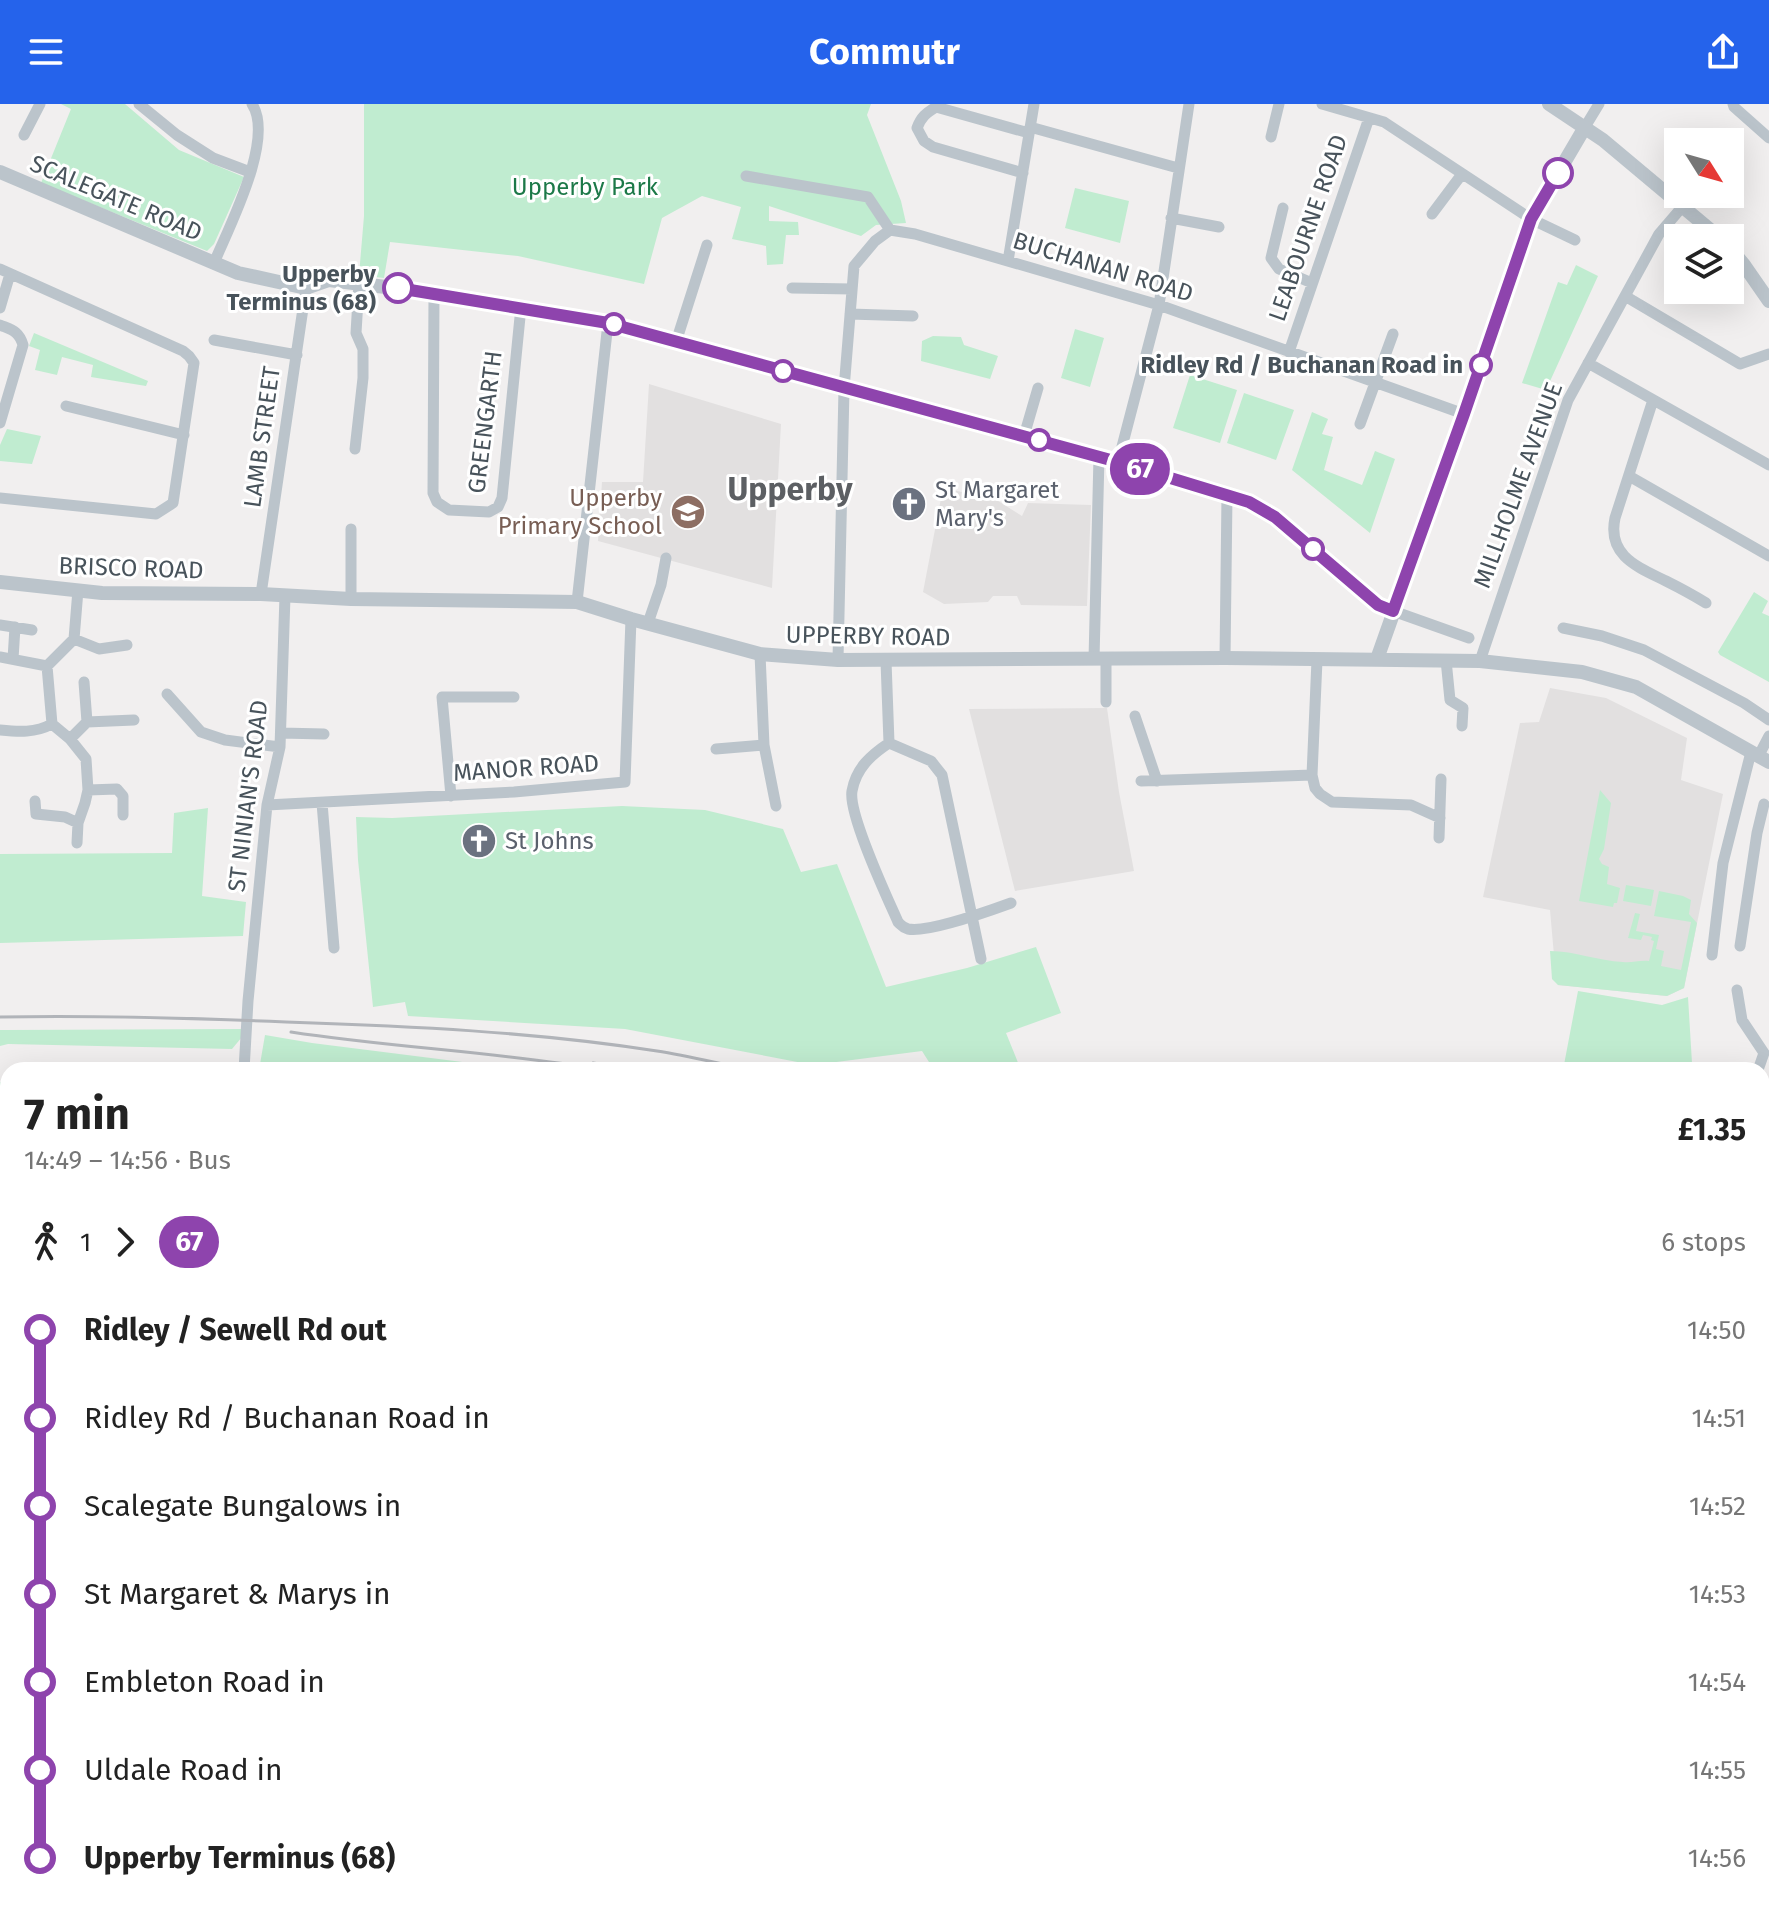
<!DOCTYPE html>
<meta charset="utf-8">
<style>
body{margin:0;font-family:"Fira Sans",sans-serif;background:#f2f2f2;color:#222;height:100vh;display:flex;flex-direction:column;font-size:30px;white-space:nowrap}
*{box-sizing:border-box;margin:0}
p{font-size:26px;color:#767676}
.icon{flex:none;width:44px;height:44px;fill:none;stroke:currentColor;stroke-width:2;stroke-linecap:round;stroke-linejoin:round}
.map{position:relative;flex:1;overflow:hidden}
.drawer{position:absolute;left:0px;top:958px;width:1770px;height:858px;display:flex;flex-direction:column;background:#fff;border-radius:24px 24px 0 0;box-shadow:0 8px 32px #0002}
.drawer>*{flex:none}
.badge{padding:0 16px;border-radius:26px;font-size:28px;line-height:52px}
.needle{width:52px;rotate:127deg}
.tools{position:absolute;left:1664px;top:24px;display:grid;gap:16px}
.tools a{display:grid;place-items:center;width:80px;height:80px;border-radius:0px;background:#fff;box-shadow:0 8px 32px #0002;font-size:40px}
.map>.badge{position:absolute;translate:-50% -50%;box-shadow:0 0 0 4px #fff}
.legs{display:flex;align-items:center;gap:12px;height:88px;padding:0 24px;font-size:26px}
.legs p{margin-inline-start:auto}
.head{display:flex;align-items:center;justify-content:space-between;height:136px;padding:0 24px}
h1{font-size:44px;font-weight:700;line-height:60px}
ul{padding:0 24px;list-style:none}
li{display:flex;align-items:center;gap:28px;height:88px;font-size:30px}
li i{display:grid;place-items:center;width:12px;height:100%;margin:0 10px;background:currentColor}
li i::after{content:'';width:20px;height:20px;margin:-10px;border:6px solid;border-radius:50%;background:#fff}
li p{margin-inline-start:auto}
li:first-child i{background:linear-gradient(#0000 50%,currentColor 0)}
li:last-child i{background:linear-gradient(currentColor 50%,#0000 0)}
header{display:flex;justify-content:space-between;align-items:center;height:104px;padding:0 24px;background:#2563eb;color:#fff;font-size:36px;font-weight:700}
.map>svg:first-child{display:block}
.commercial{fill:#fbf5e9}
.education{fill:#e2e0e0}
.green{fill:#c0ecd0}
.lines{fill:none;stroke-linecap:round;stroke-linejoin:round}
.minor{stroke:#bbc4cb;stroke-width:11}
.tertiary{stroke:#bbc4cb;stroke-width:14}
.primary{stroke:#b0bfcc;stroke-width:18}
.rail{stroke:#b1b4b9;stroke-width:3}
.line-1-casing{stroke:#fff;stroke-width:18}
.line-1{stroke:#8e44ad;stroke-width:12}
.stop-1-dot{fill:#fff;stroke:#8e44ad;stroke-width:4}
.labels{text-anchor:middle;stroke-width:6;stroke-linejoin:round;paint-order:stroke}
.park-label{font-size:24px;fill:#1c7948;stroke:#fff}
.street-label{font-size:24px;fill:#48535b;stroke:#fff}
.stop-label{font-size:24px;font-weight:bold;fill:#48535b;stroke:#fff;text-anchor:end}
.worship-label{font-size:24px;fill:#5b616d;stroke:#fff;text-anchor:start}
.education-label{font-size:24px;fill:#785e54;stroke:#fff;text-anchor:end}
.district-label{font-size:32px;font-weight:bold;fill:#5c5f63;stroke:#fff}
</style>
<header><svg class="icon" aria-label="menu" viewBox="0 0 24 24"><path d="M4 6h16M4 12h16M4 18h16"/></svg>Commutr<svg class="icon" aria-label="share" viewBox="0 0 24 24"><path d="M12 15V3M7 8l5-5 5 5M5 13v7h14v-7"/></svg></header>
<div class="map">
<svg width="1769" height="1815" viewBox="0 0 1769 1815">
<rect width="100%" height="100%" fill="#f1efef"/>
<!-- commercial -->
<path class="commercial" d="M 1477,1808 L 1696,1808 L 1713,1815 L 1475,1815 Z"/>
<!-- education -->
<path class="education" d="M 649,280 L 781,320 L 772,484 L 598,437 L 602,378 L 643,378 Z
M 943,384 L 995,395 L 1022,412 L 1028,399 L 1091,401 L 1087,502 L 1021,501 L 1017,492 L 993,492 L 988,498 L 944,500 L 923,488 Z
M 1550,584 L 1606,594 L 1687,634 L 1681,676 L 1723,690 L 1684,884 L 1667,892 L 1558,881 L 1556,874 L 1550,806 L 1483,793 L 1520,619 L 1539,618 Z
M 1107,604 L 1119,688 L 1134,767 L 1015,787 L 969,605 Z"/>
<!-- green -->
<path class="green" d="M 61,0 L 125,0 L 179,46 L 244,73 L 214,140 L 207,147 L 41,79 L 71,5 Z
M 364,0 L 871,0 L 867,11 L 901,97 L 906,119 L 876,121 L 861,132 L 769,102 L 769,117 L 798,118 L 799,131 L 786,131 L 783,160 L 767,161 L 766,142 L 732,135 L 741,103 L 702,92 L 662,114 L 644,180 L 518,152 L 390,138 L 384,174 L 359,171 L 364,112 Z
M 1075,84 L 1129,97 L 1120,139 L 1065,124 Z
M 1576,161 L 1598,172 L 1546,286 L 1522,279 L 1558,178 L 1567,181 Z
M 1075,225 L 1104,234 L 1090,283 L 1061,274 Z
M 34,229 L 148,277 L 146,282 L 91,273 L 93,261 L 62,253 L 57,271 L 35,266 L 40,246 L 29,242 Z
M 933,232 L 961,233 L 964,241 L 998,252 L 990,275 L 921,257 L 922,237 Z
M 1190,271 L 1237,286 L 1220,339 L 1173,324 Z
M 1244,289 L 1294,306 L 1276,356 L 1227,339 Z
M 1312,308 L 1328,315 L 1322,330 L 1333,333 L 1324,366 L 1362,381 L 1375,347 L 1395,355 L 1370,429 L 1292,366 Z
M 7,325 L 41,332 L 32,360 L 0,357 L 0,341 Z
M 1754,488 L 1768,497 L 1762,509 L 1769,512 L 1769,578 L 1720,551 L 1718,548 Z
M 1600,686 L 1611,699 L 1604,745 L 1599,755 L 1602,760 L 1609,763 L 1607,780 L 1620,784 L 1617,799 L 1614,799 L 1613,803 L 1579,797 Z
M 622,702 L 705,706 L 783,725 L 801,768 L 837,760 L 886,883 L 967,864 L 1036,843 L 1061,909 L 1006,929 L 1021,966 L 934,966 L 922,947 L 813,961 L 625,925 L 408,912 L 405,898 L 373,903 L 358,756 L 356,713 L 392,714 Z
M 208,704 L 202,792 L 246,798 L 243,832 L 0,839 L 0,750 L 172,749 L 174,709 Z
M 1626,781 L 1654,786 L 1651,802 L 1623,797 Z
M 1659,787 L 1683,792 L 1691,796 L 1689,810 L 1697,819 L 1684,884 L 1667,892 L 1558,881 L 1552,875 L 1550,847 C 1575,847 1598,857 1623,858 C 1632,859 1639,856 1649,857 L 1654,837 L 1651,836 L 1652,833 L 1643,831 L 1641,836 L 1628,834 L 1635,809 L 1640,810 L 1636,827 L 1659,831 L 1656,845 L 1664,847 L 1661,862 L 1681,866 L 1691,818 L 1654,812 Z
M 1578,887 L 1662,901 L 1688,893 L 1692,959 L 1695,966 L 1563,966 Z
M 243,925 L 242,933 L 232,945 L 8,940 L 0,942 L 0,926 L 6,926 Z
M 265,931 L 312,939 L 526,966 L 259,966 Z
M 0,978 L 8,979 L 8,1199 L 0,1225 Z
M 1762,1478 L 1769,1494 L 1769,1567 L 1762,1571 Z
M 1769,1573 L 1769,1641 L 1762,1644 L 1762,1575 Z
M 1762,1794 L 1769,1798 L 1769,1815 L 1713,1815 L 1696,1808 L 1762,1808 Z
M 1321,1808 L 1345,1808 L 1341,1811 L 1351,1808 L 1445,1808 L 1444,1815 L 1311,1815 Z"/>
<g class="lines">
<!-- minor -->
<path class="minor" d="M 139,0 L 177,31 L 213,54 L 250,68
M 1322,0 L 1384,18 L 1531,115 L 1575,136
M 1733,0 L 1734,3 L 1769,34
M 1030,23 L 1178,64
M 1585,23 L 1599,0
M 24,31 L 40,0
M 1271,33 L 1279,0
M 1023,69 L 933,43 L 924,37 L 917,24 C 921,13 926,9 936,3 L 1029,29
M 746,72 L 868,93 L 890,126
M 1283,104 L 1271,154 L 1279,165 L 1312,179
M 1432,110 L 1462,70
M 1171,114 L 1219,123
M 1008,157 L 1034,0
M 214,159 C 229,123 275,35 252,0
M 0,165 L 183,247 L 189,252 L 194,259 L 173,399 L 156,410 L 0,394
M 792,184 L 852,185
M 434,189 L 433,389 L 437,398 L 449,406 L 489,408 L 498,403 L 502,394 L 521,203
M 1625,192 L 1740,260 L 1769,250
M 0,204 L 10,170
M 850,210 L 913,212
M 0,221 C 12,226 19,227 23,241 L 0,319
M 214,236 L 297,251
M 676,238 L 707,141
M 1289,248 L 1369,14
M 1588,259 L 1769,361
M 1653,296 L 1615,414 C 1607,452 1638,463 1666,477 C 1680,484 1693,491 1706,499
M 66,302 L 184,331
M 1360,320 L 1393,230
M 1024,332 L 1038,284
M 355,345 L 363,274 L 363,245 L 356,229 L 359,179
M 1118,358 L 1159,201 L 1189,0
M 1629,372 L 1769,452
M 351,425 L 351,495
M 261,490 L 306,184
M 577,498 L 608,219
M 1393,507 L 1469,534
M 648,519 L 661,481 L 666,454
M 0,521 L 32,526
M 1563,524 L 1602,532 L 1644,546 L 1744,599 L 1769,616
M 74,535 L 99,545 L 127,541
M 760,550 L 764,641 L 776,702
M 0,553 L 47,562
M 1225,554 L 1227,391
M 13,555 L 15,523
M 1094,555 L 1099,353
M 838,556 L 844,285 L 854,162 L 875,137 L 890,126 L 915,130 L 1159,201 L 1464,310
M 1317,556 L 1312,671 L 1315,684 L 1320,690 L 1332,698 L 1411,701 L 1440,714
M 1446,556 L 1450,596 L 1463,604 L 1462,622
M 886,557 L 889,639
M 1480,557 L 1568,296 L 1659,130 L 1683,102
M 84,578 L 87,618
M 167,590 L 201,628 L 225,636 L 280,643
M 1106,598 L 1106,555
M 1135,612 L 1157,677
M 0,626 C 19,628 35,629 52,620
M 281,629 L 324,630
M 70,635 L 87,618 L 134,616
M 889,639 C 871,651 856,664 852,687 C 848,710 887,793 898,818 C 902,822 902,823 908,825 C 928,829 989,807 1011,799
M 889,639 L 931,657 L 942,671 L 981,855
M 716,645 L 764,641
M 1758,653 L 1769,632
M 1141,677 L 1312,671
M 88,686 L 117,685 L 123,692 L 123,711
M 451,692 L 442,593 L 514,593
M 35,697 L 36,710 L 65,713 L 78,719
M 322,699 L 334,844
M 267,701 L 514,688 L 625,678 L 631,515
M 1439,734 L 1441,675
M 77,739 L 78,719 L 85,699 L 88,686 L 86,655 L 70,635 L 52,620 L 47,562 L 74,535 L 78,486
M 1740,842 L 1757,729 L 1764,700
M 1712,851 L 1723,759 L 1751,648
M 1737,886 L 1742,916 L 1764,949
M 244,966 L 248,897 L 267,701 L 280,643 L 285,492
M 1758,966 L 1764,949
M 1762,987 L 1769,1000
M 1762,1066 L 1769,1067
M 1762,1121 L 1769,1121
M 1762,1152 L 1769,1152
M 0,1479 L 8,1482
M 0,1672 L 6,1728
M 1762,1697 L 1769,1696
M 1762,1778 L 1769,1776
M 131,1808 L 134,1815
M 858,1808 L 858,1815
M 1134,1808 L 1134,1815
M 1249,1808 L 1252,1815"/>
<!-- tertiary -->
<path class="tertiary" d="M 1549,0 L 1603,36 L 1720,134
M 0,68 L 238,169 L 306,184 L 329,176 L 434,189 L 608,219 L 1118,358 L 1247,397 L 1275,413 L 1378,501 L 1393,507
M 1730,144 L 1744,161 L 1769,197
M 0,478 L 102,489 L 261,490 L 351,495 L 577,498 L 631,515 L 760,550 L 838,556 L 1225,554 L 1480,557 L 1582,568 L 1636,583 L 1769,658
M 1377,555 L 1464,310 L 1531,115 L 1585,23
M 511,1808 L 521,1815
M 536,1808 L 538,1815"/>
<!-- primary -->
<path class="primary" d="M 1762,1726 L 1769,1724
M 248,1815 L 342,1808"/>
<!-- rail -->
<path class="rail" d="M 0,913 C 95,911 191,914 286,918 C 410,922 535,928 657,947 C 689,952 721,960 753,966
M 291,928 C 395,944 501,948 605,966
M 593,959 L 637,966
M 1762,1182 L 1769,1183
M 1762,1216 L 1769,1217
M 1762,1252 L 1769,1254"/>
</g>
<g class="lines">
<!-- line-1 casing -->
<g class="line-1-casing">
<path id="line-1" d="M 398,184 L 608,219 L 1118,358 L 1249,398 L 1275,413 L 1378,501 L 1393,507 L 1464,310 L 1531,115 L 1558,69"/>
</g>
<!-- line-1 -->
<use href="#line-1" class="line-1"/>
</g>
<!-- icons -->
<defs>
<g id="church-disc" transform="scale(1.8)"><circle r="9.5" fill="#6b7280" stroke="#fff"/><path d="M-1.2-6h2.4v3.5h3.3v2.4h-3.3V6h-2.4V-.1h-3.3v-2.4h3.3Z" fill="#fff"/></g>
<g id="school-disc" transform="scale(1.8)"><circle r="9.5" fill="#8d6e63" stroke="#fff"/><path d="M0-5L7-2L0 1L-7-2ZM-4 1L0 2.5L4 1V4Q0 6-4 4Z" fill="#fff"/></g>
</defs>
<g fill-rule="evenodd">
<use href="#church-disc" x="909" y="400"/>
<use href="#school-disc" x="688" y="408"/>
<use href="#church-disc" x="479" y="737"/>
</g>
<!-- markers -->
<g class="stop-1-dot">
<circle cx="1558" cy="69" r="14"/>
<circle cx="398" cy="184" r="14"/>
<circle cx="614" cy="220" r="10"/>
<circle cx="1481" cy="261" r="10"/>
<circle cx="783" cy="267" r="10"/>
<circle cx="1039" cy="336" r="10"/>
<circle cx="1313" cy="445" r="10"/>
</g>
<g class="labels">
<!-- park labels -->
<g class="park-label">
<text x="585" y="91">Upperby Park</text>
</g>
<!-- street labels -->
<g class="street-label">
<text transform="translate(116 94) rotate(23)" y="8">SCALEGATE ROAD</text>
<text transform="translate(1308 124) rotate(-71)" y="8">LEABOURNE ROAD</text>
<text transform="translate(1103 163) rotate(17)" y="8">BUCHANAN ROAD</text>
<text transform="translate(485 318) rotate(-83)" y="8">GREENGARTH</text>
<text transform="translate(262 333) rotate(-82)" y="8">LAMB STREET</text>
<text transform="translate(1518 381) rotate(-70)" y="8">MILLHOLME AVENUE</text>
<text transform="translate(131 464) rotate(2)" y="8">BRISCO ROAD</text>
<text transform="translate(868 532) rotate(1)" y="8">UPPERBY ROAD</text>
<text transform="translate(526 664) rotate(-4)" y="8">MANOR ROAD</text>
<text transform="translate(248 692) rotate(-83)" y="8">ST NINIAN'S ROAD</text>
</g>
<!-- stop labels -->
<g class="stop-label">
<text x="376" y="178">Upperby<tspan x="376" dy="28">Terminus (68)</tspan></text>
<text x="1463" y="269">Ridley Rd / Buchanan Road in</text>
</g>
<!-- worship labels -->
<g class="worship-label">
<text x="935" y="394">St Margaret<tspan x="935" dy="28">Mary's</tspan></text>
<text x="505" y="745">St Johns</text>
</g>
<!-- education labels -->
<g class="education-label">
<text x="662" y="402">Upperby<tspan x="662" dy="28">Primary School</tspan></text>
</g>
<!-- district labels -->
<g class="district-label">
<text x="790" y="396">Upperby</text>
</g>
</g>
</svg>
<div class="tools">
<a><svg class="needle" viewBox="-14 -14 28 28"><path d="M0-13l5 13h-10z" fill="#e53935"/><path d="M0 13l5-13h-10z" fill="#767676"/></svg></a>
<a><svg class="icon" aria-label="layers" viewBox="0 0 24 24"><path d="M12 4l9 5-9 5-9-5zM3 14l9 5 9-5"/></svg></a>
</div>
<b class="badge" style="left:1140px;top:365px;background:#8e44ad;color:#fff">67</b>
<section class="drawer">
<div class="head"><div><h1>7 min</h1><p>14:49 – 14:56 · Bus</p></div><b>£1.35</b></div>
<div class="legs"><svg class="icon" aria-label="walk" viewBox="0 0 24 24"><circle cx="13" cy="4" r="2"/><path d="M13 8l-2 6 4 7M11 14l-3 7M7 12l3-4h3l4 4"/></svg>1<svg class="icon" aria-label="forward" viewBox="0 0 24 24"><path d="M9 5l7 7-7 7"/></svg><b class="badge" style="background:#8e44ad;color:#fff">67</b><p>6 stops</p></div>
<ul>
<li><i style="color:#8e44ad"></i><b>Ridley / Sewell Rd out</b><p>14:50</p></li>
<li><i style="color:#8e44ad"></i><span>Ridley Rd / Buchanan Road in</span><p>14:51</p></li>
<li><i style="color:#8e44ad"></i><span>Scalegate Bungalows in</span><p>14:52</p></li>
<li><i style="color:#8e44ad"></i><span>St Margaret &amp; Marys in</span><p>14:53</p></li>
<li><i style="color:#8e44ad"></i><span>Embleton Road in</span><p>14:54</p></li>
<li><i style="color:#8e44ad"></i><span>Uldale Road in</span><p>14:55</p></li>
<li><i style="color:#8e44ad"></i><b>Upperby Terminus (68)</b><p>14:56</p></li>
</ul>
</section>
</div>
